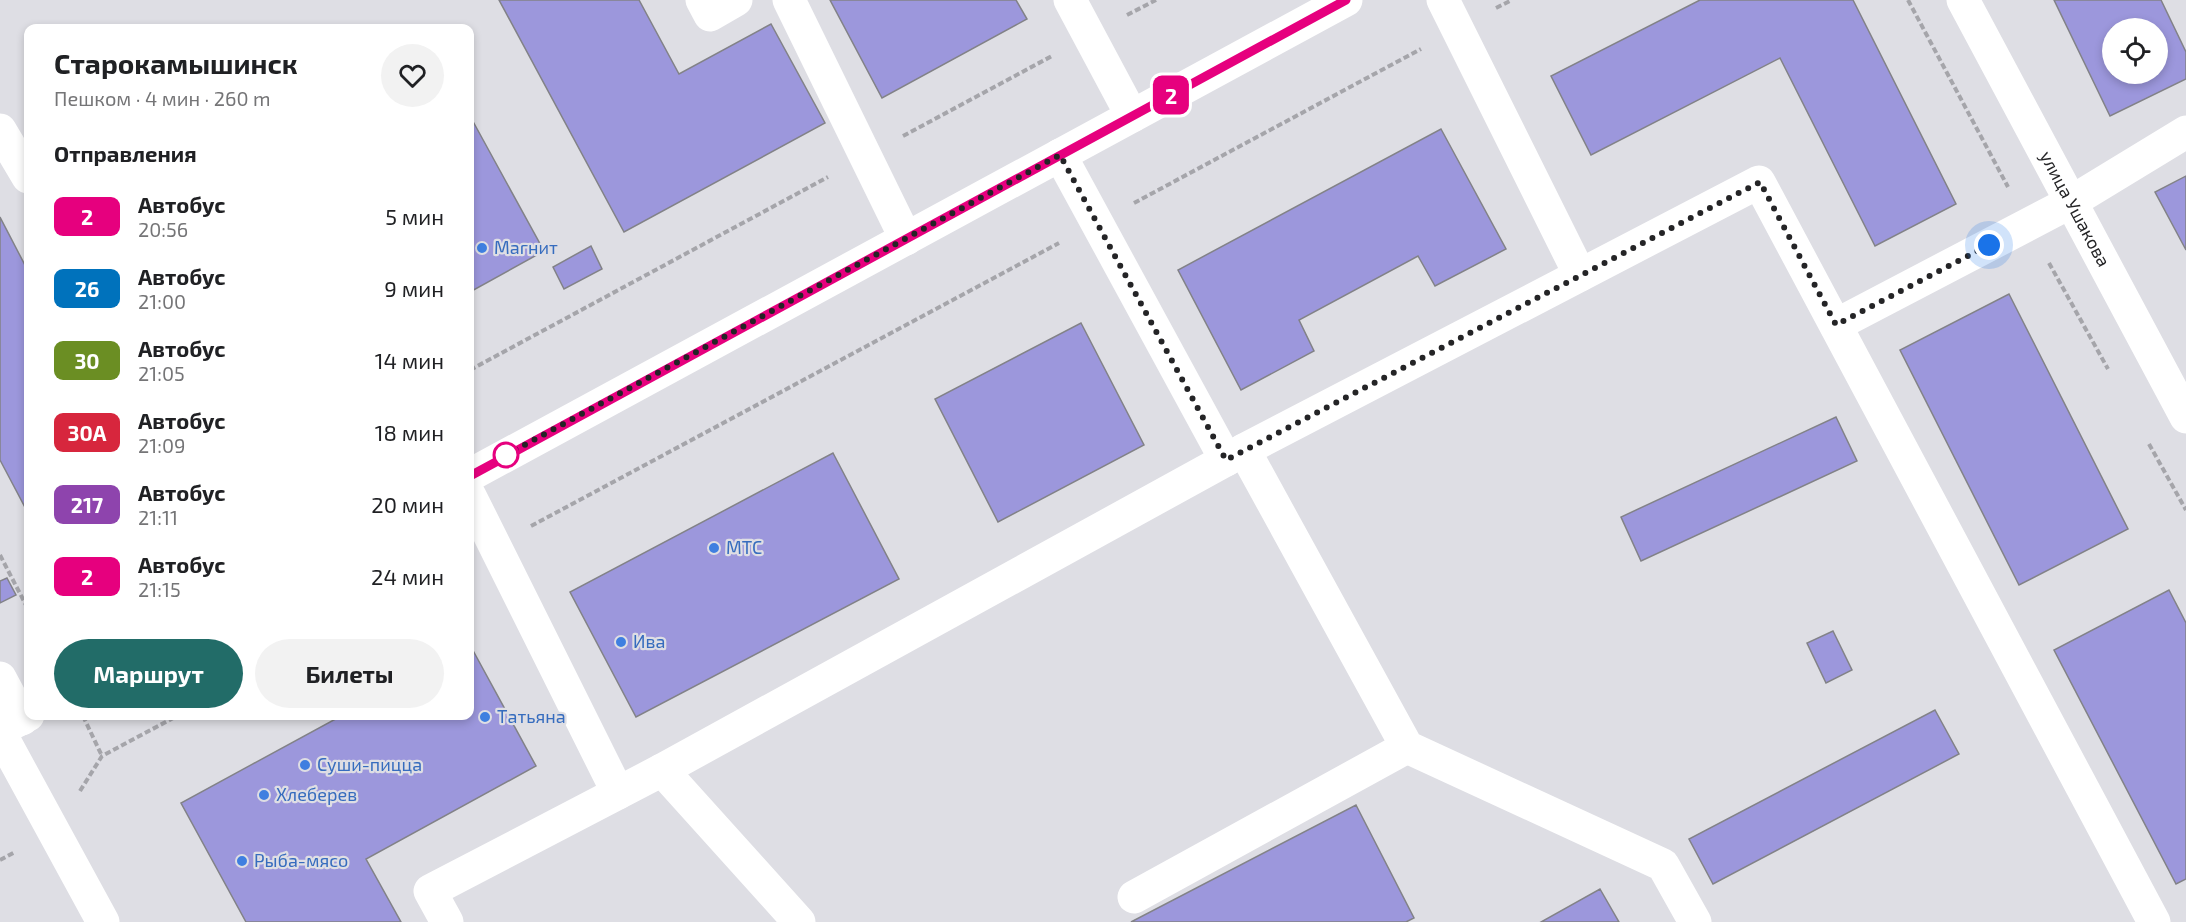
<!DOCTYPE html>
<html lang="ru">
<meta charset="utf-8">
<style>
body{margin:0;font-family:"Exo 2",sans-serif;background:#f2f2f2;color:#202124;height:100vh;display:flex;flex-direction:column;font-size:22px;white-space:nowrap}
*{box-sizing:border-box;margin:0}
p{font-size:20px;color:#757577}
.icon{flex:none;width:33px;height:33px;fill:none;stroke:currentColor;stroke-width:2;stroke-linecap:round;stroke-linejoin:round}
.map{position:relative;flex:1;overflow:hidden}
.sheet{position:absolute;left:24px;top:24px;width:450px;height:696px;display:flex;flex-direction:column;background:#fff;border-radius:12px;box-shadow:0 3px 9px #0003}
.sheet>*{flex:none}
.badge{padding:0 12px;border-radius:9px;font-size:21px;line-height:39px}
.controls{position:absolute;left:2102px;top:18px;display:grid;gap:12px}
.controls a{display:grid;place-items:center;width:66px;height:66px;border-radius:50%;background:#fff;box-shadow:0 3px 9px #0003;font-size:30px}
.you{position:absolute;width:30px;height:30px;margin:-15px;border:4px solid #fff;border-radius:50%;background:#1a73e8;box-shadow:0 0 0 9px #1a73e833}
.map>.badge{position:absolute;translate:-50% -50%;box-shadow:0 0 0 3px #fff}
h2{padding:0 30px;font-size:22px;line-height:54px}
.round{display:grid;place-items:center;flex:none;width:63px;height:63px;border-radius:32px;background:#f2f2f2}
.headline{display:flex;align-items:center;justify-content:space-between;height:102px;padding:0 30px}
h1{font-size:28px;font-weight:700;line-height:45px}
.action{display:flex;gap:12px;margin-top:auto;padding:12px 30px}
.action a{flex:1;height:69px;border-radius:36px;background:#226c68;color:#fff;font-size:24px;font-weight:700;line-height:69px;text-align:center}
.action a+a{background:#f2f2f2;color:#202124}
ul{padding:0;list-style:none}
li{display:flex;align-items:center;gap:18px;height:72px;padding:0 30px}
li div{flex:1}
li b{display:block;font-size:22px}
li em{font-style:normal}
li .badge{min-width:66px;font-weight:700;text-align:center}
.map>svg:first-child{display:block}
.building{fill:#9c97dc;stroke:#828287;stroke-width:1.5;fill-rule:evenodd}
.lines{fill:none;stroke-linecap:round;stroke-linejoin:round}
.path{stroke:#a5a5aa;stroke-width:4;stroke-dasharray:6 3;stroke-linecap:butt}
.minor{stroke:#fff;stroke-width:33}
.major{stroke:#fff;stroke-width:33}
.line-casing{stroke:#fff;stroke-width:14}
.line{stroke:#e6007e;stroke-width:9}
.walk{stroke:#242426;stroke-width:6;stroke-dasharray:0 10.8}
.shop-dot{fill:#3f7fe0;stroke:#dedee4;stroke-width:2}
.stop-dot{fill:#fff;stroke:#e6007e;stroke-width:3}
.labels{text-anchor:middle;stroke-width:4.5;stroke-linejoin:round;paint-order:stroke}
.street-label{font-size:18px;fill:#242426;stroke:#dedee4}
.shop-label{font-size:18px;fill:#366cbe;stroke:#dedee4;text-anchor:start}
</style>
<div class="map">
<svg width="2186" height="922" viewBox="0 0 2186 922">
<rect width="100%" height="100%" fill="#dedee4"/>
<!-- building -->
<path class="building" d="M 499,0 L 639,0 L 679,74 L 771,24 L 825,123 L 624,232 Z
M 830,0 L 1016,0 L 1027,19 L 882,98 Z
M 1700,0 L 1853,0 L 1956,204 L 1875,246 L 1780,58 L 1591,155 L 1551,76 Z
M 2054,0 L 2161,0 L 2186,52 L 2186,79 L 2110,116 ZM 2112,28 L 2157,28 L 2157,74 L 2112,74 Z
M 470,116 L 544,251 L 470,292 Z
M 1441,129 L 1506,249 L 1435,286 L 1418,256 L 1299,320 L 1314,351 L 1241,390 L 1178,270 Z
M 2186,176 L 2186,250 L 2155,192 Z
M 0,217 L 28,271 L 28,513 L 0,460 Z
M 591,246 L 602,269 L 564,289 L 553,267 Z
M 2009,294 L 2128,529 L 2019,585 L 1900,350 Z
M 1081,323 L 1144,445 L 998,522 L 935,399 Z
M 1836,417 L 1857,461 L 1641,561 L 1621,517 Z
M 833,453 L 899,579 L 636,717 L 570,592 Z
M 7,578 L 16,595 L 0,603 L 0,581 Z
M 2169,590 L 2186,623 L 2186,879 L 2176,884 L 2054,650 Z
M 1833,631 L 1852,670 L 1826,683 L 1807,643 Z
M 470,645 L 536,766 L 366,859 L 401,922 L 246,922 L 181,803 L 341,716 L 470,716 Z
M 1935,710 L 1959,754 L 1713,884 L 1689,839 Z
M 1356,805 L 1414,918 L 1406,922 L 1131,922 Z
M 1600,889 L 1619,922 L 1541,922 Z"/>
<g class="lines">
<!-- path -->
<path class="path" d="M 1908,0 L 2008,187
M 1496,8 L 1512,0
M 1127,15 L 1156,0
M 903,136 L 1052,56
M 1134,203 L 1421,49
M 2049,263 L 2108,369
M 470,370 L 828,177
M 2149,444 L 2186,510
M 531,526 L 1059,243
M 0,555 L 28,609
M 83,716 L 102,756
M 80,791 L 102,756 L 177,716
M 0,860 L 15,852"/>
<!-- minor -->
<g class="minor">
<path d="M 702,0 L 710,15 L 736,0"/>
<path d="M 789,0 L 906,239"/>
<path d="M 1070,0 L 1132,116"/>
<path d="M 1443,0 L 1580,275"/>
<path id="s1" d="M 1963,0 L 2186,417"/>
<path d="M 0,130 L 28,177"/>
<path d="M 1060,155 L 1226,460"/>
<path d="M 1836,325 L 2071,202 L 2186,132"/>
<path d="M 1244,450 L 1759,182 L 2154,922"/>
<path d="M 470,496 L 618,793"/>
<path d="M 0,678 L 22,719"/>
<path d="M 0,733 L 103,922"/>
<path d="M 662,770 L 1244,450 L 1407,747 L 1663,865 L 1695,922"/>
<path d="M 1134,897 L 1407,747"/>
<path d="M 447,922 L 430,891 L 662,770 L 799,922"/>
</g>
<!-- major -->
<path class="major" d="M 470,475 L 1346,0
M 0,730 L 28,715"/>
</g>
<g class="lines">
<!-- line casing -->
<g class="line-casing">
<path id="line" d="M 470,476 L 1346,0"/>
</g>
<!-- line -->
<use href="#line" class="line"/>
<!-- walk -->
<path class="walk" d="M 506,455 L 1060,155 L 1226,460 L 1760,182 L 1836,325 L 1989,245"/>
</g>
<!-- markers -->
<g class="shop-dot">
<circle cx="482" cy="248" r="6"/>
<circle cx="714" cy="548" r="6"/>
<circle cx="621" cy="642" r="6"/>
<circle cx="485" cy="717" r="6"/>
<circle cx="305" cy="765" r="6"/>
<circle cx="264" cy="795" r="6"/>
<circle cx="242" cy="861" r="6"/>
</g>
<circle class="stop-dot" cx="506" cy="455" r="12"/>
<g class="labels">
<!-- street labels -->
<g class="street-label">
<text dy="6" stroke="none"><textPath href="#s1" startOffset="237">улица Ушакова</textPath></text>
</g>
<!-- shop labels -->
<g class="shop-label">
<text x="494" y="254">Магнит</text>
<text x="726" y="554">МТС</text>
<text x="633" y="648">Ива</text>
<text x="497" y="723">Татьяна</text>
<text x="317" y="771">Суши-пицца</text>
<text x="276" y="801">Хлеберев</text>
<text x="254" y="867">Рыба-мясо</text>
</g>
</g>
</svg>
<div class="controls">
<a><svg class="icon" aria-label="locate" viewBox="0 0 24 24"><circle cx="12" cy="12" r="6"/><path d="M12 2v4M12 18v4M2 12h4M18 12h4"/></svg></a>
</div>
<div class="you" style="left:1989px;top:245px"></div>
<b class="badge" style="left:1171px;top:95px;background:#e6007e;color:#fff">2</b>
<section class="sheet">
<div class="headline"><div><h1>Старокамышинск</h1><p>Пешком · 4 мин · 260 m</p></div><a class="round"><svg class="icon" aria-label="heart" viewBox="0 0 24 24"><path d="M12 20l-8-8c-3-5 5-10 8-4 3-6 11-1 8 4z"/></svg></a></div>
<h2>Отправления</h2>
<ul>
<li><span class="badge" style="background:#e6007e;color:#fff">2</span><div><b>Автобус</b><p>20:56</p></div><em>5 мин</em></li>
<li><span class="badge" style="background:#0072bc;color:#fff">26</span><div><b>Автобус</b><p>21:00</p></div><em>9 мин</em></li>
<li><span class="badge" style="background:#6b8e23;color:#fff">30</span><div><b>Автобус</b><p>21:05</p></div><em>14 мин</em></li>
<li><span class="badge" style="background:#d7263d;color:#fff">30А</span><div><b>Автобус</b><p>21:09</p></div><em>18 мин</em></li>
<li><span class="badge" style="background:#8e44ad;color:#fff">217</span><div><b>Автобус</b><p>21:11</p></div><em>20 мин</em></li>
<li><span class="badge" style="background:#e6007e;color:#fff">2</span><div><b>Автобус</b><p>21:15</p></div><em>24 мин</em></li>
</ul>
<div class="action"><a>Маршрут</a><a>Билеты</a></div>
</section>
</div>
